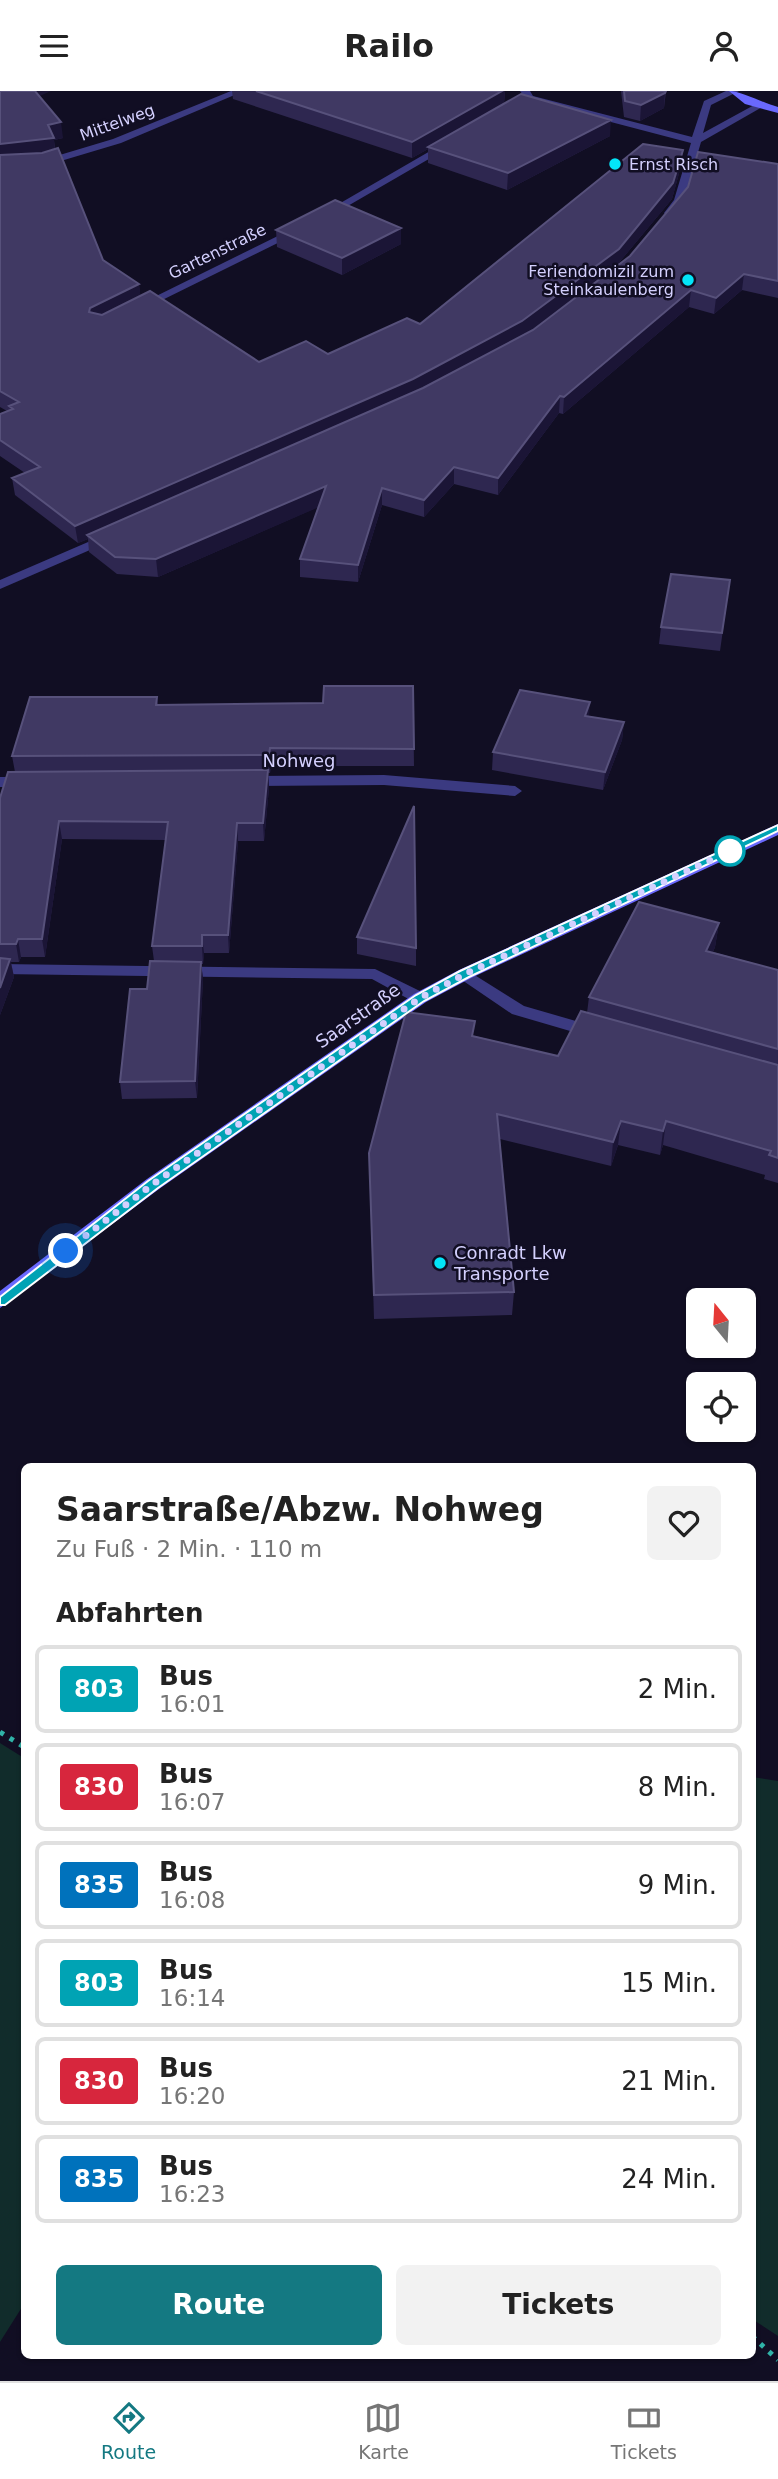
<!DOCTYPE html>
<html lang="de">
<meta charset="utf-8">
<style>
body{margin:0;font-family:"DejaVu Sans",sans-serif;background:#f2f2f2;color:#222;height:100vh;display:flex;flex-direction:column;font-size:26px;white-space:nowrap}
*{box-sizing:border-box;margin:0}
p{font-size:23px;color:#767676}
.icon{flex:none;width:38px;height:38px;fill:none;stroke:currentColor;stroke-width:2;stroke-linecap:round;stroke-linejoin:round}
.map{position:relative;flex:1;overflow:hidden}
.side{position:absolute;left:21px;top:1372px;width:735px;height:896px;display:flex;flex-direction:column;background:#fff;border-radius:10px;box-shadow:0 2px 5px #0004}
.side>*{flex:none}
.badge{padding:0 14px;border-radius:5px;font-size:24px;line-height:46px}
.needle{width:46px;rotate:342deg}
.fabs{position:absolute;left:686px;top:1197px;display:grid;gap:14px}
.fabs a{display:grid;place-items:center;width:70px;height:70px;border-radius:10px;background:#fff;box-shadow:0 2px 5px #0004;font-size:35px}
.you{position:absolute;width:35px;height:35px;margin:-18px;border:5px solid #fff;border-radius:50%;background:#1a73e8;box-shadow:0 0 0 10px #1a73e833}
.map>.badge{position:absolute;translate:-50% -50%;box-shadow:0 0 0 4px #fff}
h2{padding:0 35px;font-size:26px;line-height:63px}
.round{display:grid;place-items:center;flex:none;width:74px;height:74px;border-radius:10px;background:#f2f2f2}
.head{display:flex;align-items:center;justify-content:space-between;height:119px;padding:0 35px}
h1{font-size:33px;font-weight:800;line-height:52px}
.action{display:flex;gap:14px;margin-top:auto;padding:14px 35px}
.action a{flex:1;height:80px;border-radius:10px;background:#147982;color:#fff;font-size:28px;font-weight:800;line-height:80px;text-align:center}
.action a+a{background:#f2f2f2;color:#222}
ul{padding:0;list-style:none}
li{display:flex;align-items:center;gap:21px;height:88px;margin:0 14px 10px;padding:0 21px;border:4px solid #e0e0e0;border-radius:10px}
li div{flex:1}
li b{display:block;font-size:26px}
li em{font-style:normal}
li .badge{min-width:77px;font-weight:700;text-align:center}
header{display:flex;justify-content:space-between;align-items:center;height:91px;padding:0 35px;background:#fff;font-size:32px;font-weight:800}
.dock{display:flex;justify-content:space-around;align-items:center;height:98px;border-top:2px solid #e0e0e0;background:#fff;font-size:19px;color:#767676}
.dock a{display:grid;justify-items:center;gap:4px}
.dock .current{color:#147982}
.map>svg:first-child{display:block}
.green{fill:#112c2b}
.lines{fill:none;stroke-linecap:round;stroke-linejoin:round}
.path{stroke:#30b3a8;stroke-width:5;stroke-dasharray:4.5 7;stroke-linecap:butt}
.street{fill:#3b3a81;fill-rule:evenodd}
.secondary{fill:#6968fd;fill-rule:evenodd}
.wall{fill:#2e2750}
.shaded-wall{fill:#1b1536}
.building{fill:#403963;stroke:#57517b;stroke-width:2}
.line{fill:#00a3b4;stroke:#fff;stroke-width:2}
.walk{stroke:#d4d0fe;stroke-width:7;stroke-dasharray:0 12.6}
.poi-dot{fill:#03e4f8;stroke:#110e23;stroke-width:2.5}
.stop-dot{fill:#fff;stroke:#00a3b4;stroke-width:3.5}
.labels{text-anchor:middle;stroke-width:5;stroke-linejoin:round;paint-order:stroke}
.far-street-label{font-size:16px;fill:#d4d0fe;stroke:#110e23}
.far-poi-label{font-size:16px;fill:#d4d0fe;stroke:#110e23;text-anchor:start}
.street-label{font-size:18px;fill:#d4d0fe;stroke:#110e23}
.poi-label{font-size:18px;fill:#d4d0fe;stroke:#110e23;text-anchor:start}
</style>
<header><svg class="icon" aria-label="menu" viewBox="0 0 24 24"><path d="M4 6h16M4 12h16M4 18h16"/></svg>Railo<svg class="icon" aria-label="person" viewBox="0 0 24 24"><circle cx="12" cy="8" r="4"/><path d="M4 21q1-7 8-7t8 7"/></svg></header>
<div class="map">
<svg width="778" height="2290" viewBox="0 0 778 2290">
<rect width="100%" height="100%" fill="#110e23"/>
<!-- green -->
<path class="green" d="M 0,1652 L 24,1667 L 24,2213 L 0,2251 Z
M 752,1686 L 778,1690 L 778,2245 L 752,2228 Z"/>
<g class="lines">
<!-- path -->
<path class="path" d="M 0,1641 L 24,1656
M 752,2245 L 778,2269"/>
<!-- street -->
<path class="street" d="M 231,0 L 244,0 L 121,52 L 44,75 L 0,78 L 0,72 L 43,69 L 113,48 Z
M 520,0 L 530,0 L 533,5 L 692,46 L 704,10 L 726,0 L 739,0 L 711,14 L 703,42 L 756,13 L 764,15 L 701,51 L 684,110 L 669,125 L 664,122 L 674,109 L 691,52 L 527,9 Z
M 444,52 L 453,54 L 327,127 L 318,125 Z
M 298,135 L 303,138 L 302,140 L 142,219 L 132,217 Z
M 109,442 L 115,446 L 113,449 L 0,498 L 0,489 Z
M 384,684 L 515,695 L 522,700 L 515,705 L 384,694 L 246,695 L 239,690 L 246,685 Z
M 0,686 L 29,686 L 36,691 L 29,696 L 0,696 Z
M 0,873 L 375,878 L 426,903 L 428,907 L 420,913 L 414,911 L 372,888 L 0,883 Z
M 465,878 L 524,915 L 600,937 L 602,941 L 594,947 L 512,923 L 459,887 L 457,883 Z"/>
<!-- secondary -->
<path class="secondary" d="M 729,0 C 741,0 763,12 778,16 L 778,22 L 745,13 Z
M 778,733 L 778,744 L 471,887 L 426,911 L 159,1098 L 0,1217 L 0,1200 L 147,1088 L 414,903 L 459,879 Z"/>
</g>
<!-- wall -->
<path class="wall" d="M 0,0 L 39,5 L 63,47 L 54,49 L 55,58 L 103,169 L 139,193 L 140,205 L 259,271 L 328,263 L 420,233 L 683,59 L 681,75 L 672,108 L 617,174 L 530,240 L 778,73 L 778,207 L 742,199 L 714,223 L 689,216 L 563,323 L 559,322 L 498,404 L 454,393 L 424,426 L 382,414 L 358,491 L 300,486 L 300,468 L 318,416 L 158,486 L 117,483 L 89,461 L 88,448 L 78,452 L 15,404 L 12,387 L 25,382 L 0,365 L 0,323 L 7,320 L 0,316 Z
M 232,0 L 505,0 L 504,13 L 610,45 L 507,99 L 428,72 L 428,58 L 412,67 L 233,8 Z
M 621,0 L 666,0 L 664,17 L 640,30 L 624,26 Z
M 276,139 L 401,153 L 342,184 L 277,156 Z
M 730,489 L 720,560 L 659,553 L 661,536 Z
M 413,595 L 414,675 L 271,675 L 270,682 L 268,682 L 269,697 L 264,750 L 238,750 L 229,862 L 204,862 L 203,873 L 201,873 L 203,888 L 197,1007 L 122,1008 L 120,991 L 154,870 L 152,855 L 166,749 L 62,748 L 45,866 L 21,866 L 19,871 L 11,871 L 14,886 L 0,924 L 0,707 L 15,681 L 12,665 L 157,606 L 158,614 L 323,612 Z
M 589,625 L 624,631 L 622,649 L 603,699 L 492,679 L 493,661 Z
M 719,832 L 715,856 L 713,861 L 778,879 L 778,1092 L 764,1088 L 765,1084 L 663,1054 L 660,1064 L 618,1054 L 611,1075 L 500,1048 L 514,1201 L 512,1224 L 374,1228 L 369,1062 L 475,945 L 558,965 L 587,922 L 589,906 Z
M 357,846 L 416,857 L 416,875 L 357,863 Z"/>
<!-- shaded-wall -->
<path class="shaded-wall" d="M 30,0 L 51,0 L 31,9 Z
M 502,0 L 505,0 L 504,14 L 428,56 L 428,58 L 412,67 L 412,51 Z
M 665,2 L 664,17 L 640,30 L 641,14 Z
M 611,29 L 610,45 L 507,99 L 508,82 Z
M 61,31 L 63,47 L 54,49 L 55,63 L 0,69 L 0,53 L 48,34 Z
M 683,59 L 681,75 L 672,108 L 617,174 L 522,247 L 413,305 L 87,444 L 88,448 L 78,452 L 75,435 L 413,288 Z
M 401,137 L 401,153 L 342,184 L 342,167 Z
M 744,183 L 742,199 L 714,223 L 716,207 Z
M 139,193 L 141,210 L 92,234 L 89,221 L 90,217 Z
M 691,199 L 689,216 L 563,323 L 564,306 Z
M 560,305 L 559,322 L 498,404 L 498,387 Z
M 454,376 L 454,393 L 424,426 L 424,409 Z
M 326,395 L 326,413 L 158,486 L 156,468 Z
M 382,397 L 382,414 L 358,491 L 358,474 Z
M 590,611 L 589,629 L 585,625 Z
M 624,631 L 622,649 L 603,699 L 605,681 Z
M 270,657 L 271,675 L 270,682 L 269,664 Z
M 268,679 L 269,697 L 264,750 L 263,732 Z
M 59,730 L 62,748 L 45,866 L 42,848 Z
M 237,732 L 238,750 L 229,862 L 228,844 Z
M 719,832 L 715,856 L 702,884 L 706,860 Z
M 202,844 L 204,862 L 203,873 L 202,855 Z
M 18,848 L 21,866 L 19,871 L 16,853 Z
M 10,868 L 14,886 L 0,924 L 0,897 Z
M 201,871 L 203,888 L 197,1007 L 195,990 Z
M 621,1030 L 618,1054 L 611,1075 L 613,1051 Z
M 666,1030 L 663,1054 L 660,1064 L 663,1040 Z"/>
<!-- building -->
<path class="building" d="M 0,0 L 35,0 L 61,31 L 48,34 L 54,47 L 0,53 Z
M 256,0 L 502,0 L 412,51 Z
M 624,0 L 666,0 L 665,2 L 641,14 L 625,10 Z
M 521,3 L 611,29 L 508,82 L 428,56 Z
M 643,53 L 683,59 L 673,92 L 619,158 L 522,230 L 413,288 L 75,435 L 12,387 L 40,376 L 0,349 L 0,323 L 13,318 L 9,315 L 19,311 L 0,300 L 0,64 L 42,62 L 58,57 L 103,169 L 139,193 L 90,217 L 89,221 L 102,224 L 150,200 L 259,271 L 306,250 L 328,263 L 407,227 L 420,233 Z
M 698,61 L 778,73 L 778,190 L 744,183 L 716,207 L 691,199 L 564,306 L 560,305 L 498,387 L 454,376 L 424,409 L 382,397 L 358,474 L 300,468 L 326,395 L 156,468 L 115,466 L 87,444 L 423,297 L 533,239 L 630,165 L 688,96 Z
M 335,109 L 401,137 L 342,167 L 276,139 Z
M 671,483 L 730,489 L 722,542 L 661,536 Z
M 324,595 L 413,595 L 414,658 L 270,657 L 269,664 L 12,665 L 30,606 L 157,606 L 156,614 L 323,612 Z
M 520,599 L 590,611 L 585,625 L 624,631 L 605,681 L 493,661 Z
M 268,679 L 263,732 L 237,732 L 228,844 L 202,844 L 202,855 L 152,855 L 168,731 L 59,730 L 42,848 L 18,848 L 16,853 L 0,853 L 0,707 L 8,681 Z
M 414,715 L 416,857 L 357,846 Z
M 639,811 L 719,832 L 706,860 L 778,879 L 778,958 L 589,906 Z
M 0,867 L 10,868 L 0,897 Z
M 150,870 L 201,871 L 195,990 L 120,991 L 130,898 L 147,898 Z
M 581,920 L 778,974 L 778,1067 L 769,1064 L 771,1060 L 666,1030 L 663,1040 L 621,1030 L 613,1051 L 497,1023 L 514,1201 L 374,1204 L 369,1062 L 406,921 L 475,930 L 472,945 L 558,965 Z"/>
<!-- line -->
<path class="line" d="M 778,734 L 778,740 L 469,886 L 424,910 L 158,1097 L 5,1214 L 0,1214 L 0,1206 L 148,1090 L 416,904 L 460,880 Z"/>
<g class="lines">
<!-- walk -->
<path class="walk" d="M 66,1160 L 153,1093 L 420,907 L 465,883 L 730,760"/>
</g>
<!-- markers -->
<g class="poi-dot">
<circle cx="615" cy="73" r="7"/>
<circle cx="688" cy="189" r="7"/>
<circle cx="440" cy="1172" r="7"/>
</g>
<circle class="stop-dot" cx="730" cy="760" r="14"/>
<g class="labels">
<!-- far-street labels -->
<g class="far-street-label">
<text transform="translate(117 31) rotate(-20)" y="6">Mittelweg</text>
<text transform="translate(217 160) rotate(-26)" y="6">Gartenstraße</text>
</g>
<!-- far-poi labels -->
<g class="far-poi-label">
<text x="629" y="79">Ernst Risch</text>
<text x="674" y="186" text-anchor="end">Feriendomizil zum<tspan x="674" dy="18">Steinkaulenberg</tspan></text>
</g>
<!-- street labels -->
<g class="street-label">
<text x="299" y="676">Nohweg</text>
<text transform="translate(358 925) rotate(-35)" y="6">Saarstraße</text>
</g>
<!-- poi labels -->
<g class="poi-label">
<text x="454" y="1168">Conradt Lkw<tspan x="454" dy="21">Transporte</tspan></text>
</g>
</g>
</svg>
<div class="fabs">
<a><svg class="needle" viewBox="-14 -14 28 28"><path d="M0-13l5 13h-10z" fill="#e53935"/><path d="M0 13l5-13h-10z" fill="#767676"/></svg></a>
<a><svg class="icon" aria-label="locate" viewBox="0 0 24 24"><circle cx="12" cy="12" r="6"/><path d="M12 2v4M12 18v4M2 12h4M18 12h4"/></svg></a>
</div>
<div class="you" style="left:66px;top:1160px"></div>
<section class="side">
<div class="head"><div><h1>Saarstraße/Abzw. Nohweg</h1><p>Zu Fuß · 2 Min. · 110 m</p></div><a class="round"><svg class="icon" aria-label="heart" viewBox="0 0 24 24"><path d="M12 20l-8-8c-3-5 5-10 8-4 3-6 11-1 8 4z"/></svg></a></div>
<h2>Abfahrten</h2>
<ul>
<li><span class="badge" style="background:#00a3b4;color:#fff">803</span><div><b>Bus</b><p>16:01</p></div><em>2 Min.</em></li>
<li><span class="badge" style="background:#d7263d;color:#fff">830</span><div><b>Bus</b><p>16:07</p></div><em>8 Min.</em></li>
<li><span class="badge" style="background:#0072bc;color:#fff">835</span><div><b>Bus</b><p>16:08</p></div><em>9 Min.</em></li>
<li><span class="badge" style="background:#00a3b4;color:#fff">803</span><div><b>Bus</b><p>16:14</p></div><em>15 Min.</em></li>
<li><span class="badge" style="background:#d7263d;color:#fff">830</span><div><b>Bus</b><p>16:20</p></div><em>21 Min.</em></li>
<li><span class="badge" style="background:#0072bc;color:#fff">835</span><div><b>Bus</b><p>16:23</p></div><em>24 Min.</em></li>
</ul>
<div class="action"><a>Route</a><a>Tickets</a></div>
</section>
</div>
<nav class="dock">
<a class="current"><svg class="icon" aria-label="directions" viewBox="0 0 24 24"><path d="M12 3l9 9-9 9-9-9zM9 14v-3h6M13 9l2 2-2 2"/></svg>Route</a>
<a><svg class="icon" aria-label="map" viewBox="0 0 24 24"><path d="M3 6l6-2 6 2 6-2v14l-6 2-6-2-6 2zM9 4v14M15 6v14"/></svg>Karte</a>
<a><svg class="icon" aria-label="tickets" viewBox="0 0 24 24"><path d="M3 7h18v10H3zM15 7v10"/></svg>Tickets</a>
</nav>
